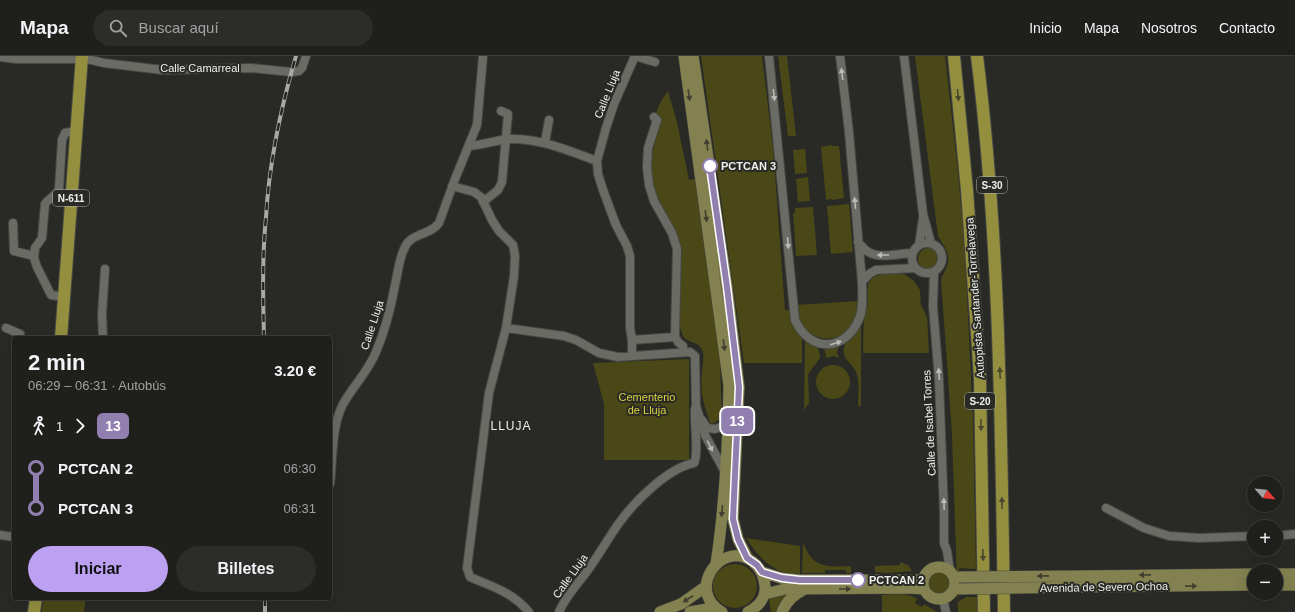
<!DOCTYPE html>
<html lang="es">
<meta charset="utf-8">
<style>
body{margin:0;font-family:Arial,sans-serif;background:#2c2c29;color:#f1f3f6;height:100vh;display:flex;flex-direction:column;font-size:15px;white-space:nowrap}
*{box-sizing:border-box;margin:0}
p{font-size:13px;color:#a1a2a3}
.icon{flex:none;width:22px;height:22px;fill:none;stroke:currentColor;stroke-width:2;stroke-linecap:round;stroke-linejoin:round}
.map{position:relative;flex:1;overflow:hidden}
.side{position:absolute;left:12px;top:280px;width:320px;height:264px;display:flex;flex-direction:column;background:#1f1f1c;border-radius:4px;box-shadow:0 4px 16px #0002,0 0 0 1px #3c3d3b}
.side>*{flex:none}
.badge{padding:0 8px;border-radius:6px;font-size:14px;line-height:26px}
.needle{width:26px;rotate:117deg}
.fabs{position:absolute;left:1247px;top:420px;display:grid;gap:8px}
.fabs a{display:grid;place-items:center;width:36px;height:36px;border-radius:50%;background:#1f1f1c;box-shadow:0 4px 16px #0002,0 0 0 1px #3c3d3b;font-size:20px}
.map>.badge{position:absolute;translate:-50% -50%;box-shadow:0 0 0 2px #fff}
.legs{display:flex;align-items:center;gap:6px;height:44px;padding:0 16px;font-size:13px}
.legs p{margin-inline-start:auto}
.headline{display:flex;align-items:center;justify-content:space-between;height:68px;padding:0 16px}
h1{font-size:22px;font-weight:700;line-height:30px}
.button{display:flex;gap:8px;margin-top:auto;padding:8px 16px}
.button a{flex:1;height:46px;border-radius:24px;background:#bca0f2;color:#111;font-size:16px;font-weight:700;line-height:46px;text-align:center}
.button a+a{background:#2c2c29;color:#f1f3f6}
ul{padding:0 16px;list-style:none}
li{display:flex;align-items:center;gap:14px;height:40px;font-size:15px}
li i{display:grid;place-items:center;width:6px;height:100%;margin:0 5px;background:currentColor}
li i::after{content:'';width:10px;height:10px;margin:-5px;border:3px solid;border-radius:50%;background:#1f1f1c}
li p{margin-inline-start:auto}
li:first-child i{background:linear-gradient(#0000 50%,currentColor 0)}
li:last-child i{background:linear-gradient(currentColor 50%,#0000 0)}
header{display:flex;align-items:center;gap:24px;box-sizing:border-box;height:56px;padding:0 20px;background:#1f1f1c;border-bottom:1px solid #3c3d3b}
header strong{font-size:19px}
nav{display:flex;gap:22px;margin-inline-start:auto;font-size:14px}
.search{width:280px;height:36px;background:#2c2c29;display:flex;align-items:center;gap:10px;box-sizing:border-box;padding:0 14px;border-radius:22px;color:#a1a2a3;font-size:15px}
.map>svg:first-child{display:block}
.green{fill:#4a4817}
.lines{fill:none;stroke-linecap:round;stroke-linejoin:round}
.minor-casing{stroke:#474743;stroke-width:10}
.major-casing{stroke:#474743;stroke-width:12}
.highway-casing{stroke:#474743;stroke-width:14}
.minor{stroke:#6b6b66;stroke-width:8}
.major{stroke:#83814f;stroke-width:11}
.highway{stroke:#938f3f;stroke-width:12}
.rail-casing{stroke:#a8a8a5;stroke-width:4}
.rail{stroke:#292925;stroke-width:2.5;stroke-dasharray:8;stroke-linecap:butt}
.major-bridge-casing{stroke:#474743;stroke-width:12;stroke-linecap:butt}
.major-bridge{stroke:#83814f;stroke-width:11}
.oneway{fill:#babab6}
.oneway2{fill:#403f30}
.oneway3{fill:#49482d}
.line-1-casing{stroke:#fff;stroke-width:9}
.line-1{stroke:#917faf;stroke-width:6}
.stop-1-dot{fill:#fff;stroke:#917faf;stroke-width:2}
.labels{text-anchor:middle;stroke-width:4;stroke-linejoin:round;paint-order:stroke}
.shield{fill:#292925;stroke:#b4b4b0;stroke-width:1}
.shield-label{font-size:10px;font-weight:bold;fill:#efefec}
.street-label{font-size:11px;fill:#efefec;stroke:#292925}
.stop-label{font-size:11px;font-weight:bold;fill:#efefec;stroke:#292925;text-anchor:start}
.park-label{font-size:11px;fill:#dad242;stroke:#292925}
.neighbourhood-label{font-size:12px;letter-spacing:1px;fill:#efefec;stroke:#292925}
</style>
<header>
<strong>Mapa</strong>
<div class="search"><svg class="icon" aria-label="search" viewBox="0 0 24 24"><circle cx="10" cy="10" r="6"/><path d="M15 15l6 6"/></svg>Buscar aquí</div>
<nav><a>Inicio</a><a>Mapa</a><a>Nosotros</a><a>Contacto</a></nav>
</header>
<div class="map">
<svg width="1295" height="556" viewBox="0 0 1295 556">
<rect width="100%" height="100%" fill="#292925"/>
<!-- green -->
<path class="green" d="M 701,0 L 762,0 L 773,92 L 785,254 L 790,254 L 793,268 L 802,280 L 802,307 L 744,307 Z
M 778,0 L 787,0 L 796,80 L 788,80 Z
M 915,0 L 945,0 L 958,116 L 965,197 L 973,365 L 976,513 L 959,512 L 958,546 L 966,541 L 977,541 L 977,556 L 958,556 L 952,378 L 941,223 C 952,202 950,199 938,180 Z
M 668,35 L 677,66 L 689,124 L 695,123 L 720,305 L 722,362 L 714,367 L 710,367 C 707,357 703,347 702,337 C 702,331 701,324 702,318 C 702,310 705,301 702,293 C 696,283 683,289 681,273 L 679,272 L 679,191 L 654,137 L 650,117 L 651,101 L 661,63 L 656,57 L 661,45 Z
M 832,89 L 832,90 L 839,90 L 844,142 L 833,144 L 832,143 L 826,144 L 821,91 Z
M 805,93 L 807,117 L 795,118 L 793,94 Z
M 808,121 L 810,145 L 798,146 L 796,123 Z
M 849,148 L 853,196 L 831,198 L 827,150 Z
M 813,151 L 817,199 L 796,200 L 793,157 L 795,157 L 795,152 Z
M918 203a11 11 0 1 1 22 0a11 11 0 1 1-22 0Z
M 904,218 L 914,225 L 920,234 L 921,249 L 927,261 L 929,297 L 863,297 L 864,250 L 868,249 C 868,243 867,236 868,230 C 870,215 893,218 904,218 Z
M 858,245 C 858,254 858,266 851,272 C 836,289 805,285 798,261 C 797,257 797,253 796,249 Z
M 861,269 L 861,350 L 858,350 C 858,339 860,326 856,316 C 852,307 841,302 844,291 C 846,282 857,277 861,269 Z
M 805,282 C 814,288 820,290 820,302 L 808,318 L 809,347 L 804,354 Z
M 839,289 L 837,296 L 839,302 L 834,300 L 826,302 L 824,290 Z
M 689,303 L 689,404 L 604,404 L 604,348 L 593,307 Z
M816 326a17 17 0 1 1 34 0a17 17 0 1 1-34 0Z
M 746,482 L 800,490 L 800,518 C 775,520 758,501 746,482 Z
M 803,486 C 812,512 826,511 851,510 L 851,517 L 846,517 L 846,514 L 825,514 L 825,517 L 802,517 Z
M 900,506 L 908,509 L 912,515 L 888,517 L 875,516 L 875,510 L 900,509 Z
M713 530a22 22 0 1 1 44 0a22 22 0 1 1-44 0Z
M926 527a13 13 0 1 1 26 0a13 13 0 1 1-26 0Z
M 791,537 L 779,556 L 771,556 L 769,544 L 774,540 Z
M 882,539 C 893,539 907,536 917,543 L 915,547 L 922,551 L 924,548 L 937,556 L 882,556 Z
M 43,542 L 86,542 L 84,556 L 42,556 Z"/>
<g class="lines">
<!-- minor casing -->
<g class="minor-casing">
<path id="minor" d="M 635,0 L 655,6
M 769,0 L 795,264 C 810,297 845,296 859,263 C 864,252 862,237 862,226 L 849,76 L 840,0
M 904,0 L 923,158 L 931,187
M 0,1 L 16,3 L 87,3 L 104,7 L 163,14 L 251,12 L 291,16 L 299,15 L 302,12 L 306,0
M 654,61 L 657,64 L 648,92 L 647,112 L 649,129 L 654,145 L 672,177 L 677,193 L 675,281 L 678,286 L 683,290 L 683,296
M 545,86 L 549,64
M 469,90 C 482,89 497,84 509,83 C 541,82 569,95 597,105
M 452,130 L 474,136 L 481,141 L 492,164 L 499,175 L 513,189 L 515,200 L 514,220 L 506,272 L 489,337 L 467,512 L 470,521 C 493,531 512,536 529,556
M 483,146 L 498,134 L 502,126 L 508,58 L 501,55
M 13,167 L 14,195 L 34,200
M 858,186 C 861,189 864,193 867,195 C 879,204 899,197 912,197
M912 202a15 15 0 1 1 30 0a15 15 0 1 1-30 0Z
M 919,189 L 923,162
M 934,216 L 933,250 L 939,324 L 944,456 L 944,487 L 947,495 L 950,515
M 862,226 L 869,218 L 876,214 L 915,212
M 65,241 L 51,239 L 37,211 L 34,202 L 35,192 L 42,182 L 45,148 C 49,142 56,140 59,133 L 62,84 L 65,77 L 76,75
M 6,272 L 20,278 L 19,282
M 506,272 L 564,280 L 576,284 L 599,297 L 618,301 L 690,296 L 695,300 L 696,350 L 705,379 L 725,416
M 103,282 L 102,258 L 105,213
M 632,284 L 675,281
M 632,300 L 632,284 L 630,272 L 630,200 L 627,190 L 616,169 L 603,134 L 598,118 L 597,105 L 606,72 L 614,48 L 635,0
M 702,364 L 707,372 L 715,373 L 728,369
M 330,428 C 333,403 331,374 342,350 C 352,331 368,316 376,296 C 385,275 391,251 395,229 C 398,217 399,202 405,191 C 411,177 431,179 439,167 L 455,123 L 477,69 L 483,0
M 1106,452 L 1144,472 L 1169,480 L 1200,482 L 1254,480
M 0,479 L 14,481
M 1276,480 L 1295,478
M 943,543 L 946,556
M 559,556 C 566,539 580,526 590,511 C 600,497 609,481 619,467 C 635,445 668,412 694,407 C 699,399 694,365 695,353"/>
</g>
<!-- major casing -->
<g class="major-casing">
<path id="major" d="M 684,0 L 729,330 C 728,389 725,449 716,508
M 693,0 L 727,231 L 739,331 L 733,463 L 738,483 L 747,501
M923 527a16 16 0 1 1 32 0a16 16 0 1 1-32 0Z
M 762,516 L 781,522 L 800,524 L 923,524
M 1276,518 L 1295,518
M 1082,520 L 1254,518
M 1276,529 L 1295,529
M 1082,531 L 1254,529
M 765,538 L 785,533 L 908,532 L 924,533
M 660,556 L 681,548 L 705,531
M 690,556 L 707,553 L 717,553
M 722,556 C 685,535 721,482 753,506 C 761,512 764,520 765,530 C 766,542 758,551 748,556
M 782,556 C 787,544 794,539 805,533"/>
</g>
<!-- highway casing -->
<g class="highway-casing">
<path id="highway" d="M 954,0 L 967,134 L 980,322 L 984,556
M 977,0 C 1000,185 1001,370 1004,556
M 61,282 L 82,0
M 34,556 L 36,542"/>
</g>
<!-- minor -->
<use href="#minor" class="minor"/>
<!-- major -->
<use href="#major" class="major"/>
<!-- highway -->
<use href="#highway" class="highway"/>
<!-- rail casing -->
<g class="rail-casing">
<path id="rail" d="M 264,282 C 263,242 262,201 266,161 C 269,108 281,51 296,0
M 265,542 L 265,556"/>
</g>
<!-- rail -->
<use href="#rail" class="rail"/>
<!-- major-bridge casing -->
<g class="major-bridge-casing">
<path id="major-bridge" d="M 959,521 L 1082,520
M 959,533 L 1082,531"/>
</g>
<!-- major-bridge -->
<use href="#major-bridge" class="major-bridge"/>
</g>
<!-- one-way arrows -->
<defs><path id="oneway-solid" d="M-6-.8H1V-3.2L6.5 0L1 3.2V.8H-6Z"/></defs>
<g class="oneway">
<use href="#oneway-solid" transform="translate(842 18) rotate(-97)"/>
<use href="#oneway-solid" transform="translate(774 39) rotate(84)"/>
<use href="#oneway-solid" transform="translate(855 147) rotate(-95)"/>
<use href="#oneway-solid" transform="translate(788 187) rotate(85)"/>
<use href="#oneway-solid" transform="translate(883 199) rotate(-180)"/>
<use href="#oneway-solid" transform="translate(836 287) rotate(-17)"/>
<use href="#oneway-solid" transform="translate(939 318) rotate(-94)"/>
<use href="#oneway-solid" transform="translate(710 390) rotate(63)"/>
<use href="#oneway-solid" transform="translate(944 448) rotate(-92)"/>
</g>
<g class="oneway2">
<use href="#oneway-solid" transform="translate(689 39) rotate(81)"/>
<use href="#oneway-solid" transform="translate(707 89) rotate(-98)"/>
<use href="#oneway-solid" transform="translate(706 160) rotate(82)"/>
<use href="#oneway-solid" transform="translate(724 289) rotate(83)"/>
<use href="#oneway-solid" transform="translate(722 455) rotate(95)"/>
<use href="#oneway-solid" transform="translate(1145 519) rotate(179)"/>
<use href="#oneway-solid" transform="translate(1043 520) rotate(179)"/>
<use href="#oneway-solid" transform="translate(1191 530) rotate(-1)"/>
<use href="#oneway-solid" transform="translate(845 533)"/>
<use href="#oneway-solid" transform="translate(688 543) rotate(147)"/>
</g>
<g class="oneway3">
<use href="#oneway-solid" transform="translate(958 39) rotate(84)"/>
<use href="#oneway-solid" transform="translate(1000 317) rotate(-92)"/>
<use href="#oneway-solid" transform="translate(981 369) rotate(89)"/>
<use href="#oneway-solid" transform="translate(1002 447) rotate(-91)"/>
<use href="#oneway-solid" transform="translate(983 499) rotate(89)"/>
</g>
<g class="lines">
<!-- line-1 casing -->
<g class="line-1-casing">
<path id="line-1" d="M 710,110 L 727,231 L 739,331 L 733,463 L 738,483 L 747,502 L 757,509 L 762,516 L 782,522 L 800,524 L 858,524"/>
</g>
<!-- line-1 -->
<use href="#line-1" class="line-1"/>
</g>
<!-- markers -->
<g class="stop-1-dot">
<circle cx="710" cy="110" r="7"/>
<circle cx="858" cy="524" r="7"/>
</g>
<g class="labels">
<!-- shield labels -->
<g class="shield">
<rect x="977" y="121" width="30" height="16" rx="3"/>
<rect x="53" y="134" width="36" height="16" rx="3"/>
<rect x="965" y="337" width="30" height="16" rx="3"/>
</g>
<g class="shield-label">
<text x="992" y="133">S-30</text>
<text x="71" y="146">N-611</text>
<text x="980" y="349">S-20</text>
</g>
<!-- street labels -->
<g class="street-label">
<text x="200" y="16">Calle Camarreal</text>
<text transform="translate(607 38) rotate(-68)" y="4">Calle Lluja</text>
<text transform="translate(975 242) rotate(-94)" y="4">Autopista Santander-Torrelavega</text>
<text transform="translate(372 269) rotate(-72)" y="4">Calle Lluja</text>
<text transform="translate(929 367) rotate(-93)" y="4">Calle de Isabel Torres</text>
<text transform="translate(570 520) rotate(-54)" y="4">Calle Lluja</text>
<text transform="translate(1104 531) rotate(-1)" y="4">Avenida de Severo Ochoa</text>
</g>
<!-- stop labels -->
<g class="stop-label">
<text x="721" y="114">PCTCAN 3</text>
<text x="869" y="528">PCTCAN 2</text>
</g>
<!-- park labels -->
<g class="park-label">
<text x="647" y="345">Cementerio<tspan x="647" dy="13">de Lluja</tspan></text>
</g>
<!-- neighbourhood labels -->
<g class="neighbourhood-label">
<text x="511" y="374">LLUJA</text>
</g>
</g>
</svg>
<div class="fabs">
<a><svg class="needle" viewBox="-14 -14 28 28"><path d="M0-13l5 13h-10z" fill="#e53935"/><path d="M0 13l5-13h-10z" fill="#a1a2a3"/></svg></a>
<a>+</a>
<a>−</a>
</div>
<b class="badge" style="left:737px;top:365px;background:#917faf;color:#fff">13</b>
<section class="side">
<div class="headline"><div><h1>2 min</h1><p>06:29 – 06:31 · Autobús</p></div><b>3.20 €</b></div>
<div class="legs"><svg class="icon" aria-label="walk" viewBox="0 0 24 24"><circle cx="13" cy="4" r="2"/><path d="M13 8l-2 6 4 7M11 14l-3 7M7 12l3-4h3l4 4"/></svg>1<svg class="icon" aria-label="forward" viewBox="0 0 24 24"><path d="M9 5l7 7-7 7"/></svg><b class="badge" style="background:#917faf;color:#fff">13</b></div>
<ul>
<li><i style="color:#917faf"></i><b>PCTCAN 2</b><p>06:30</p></li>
<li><i style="color:#917faf"></i><b>PCTCAN 3</b><p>06:31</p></li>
</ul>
<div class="button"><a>Iniciar</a><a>Billetes</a></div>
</section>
</div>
